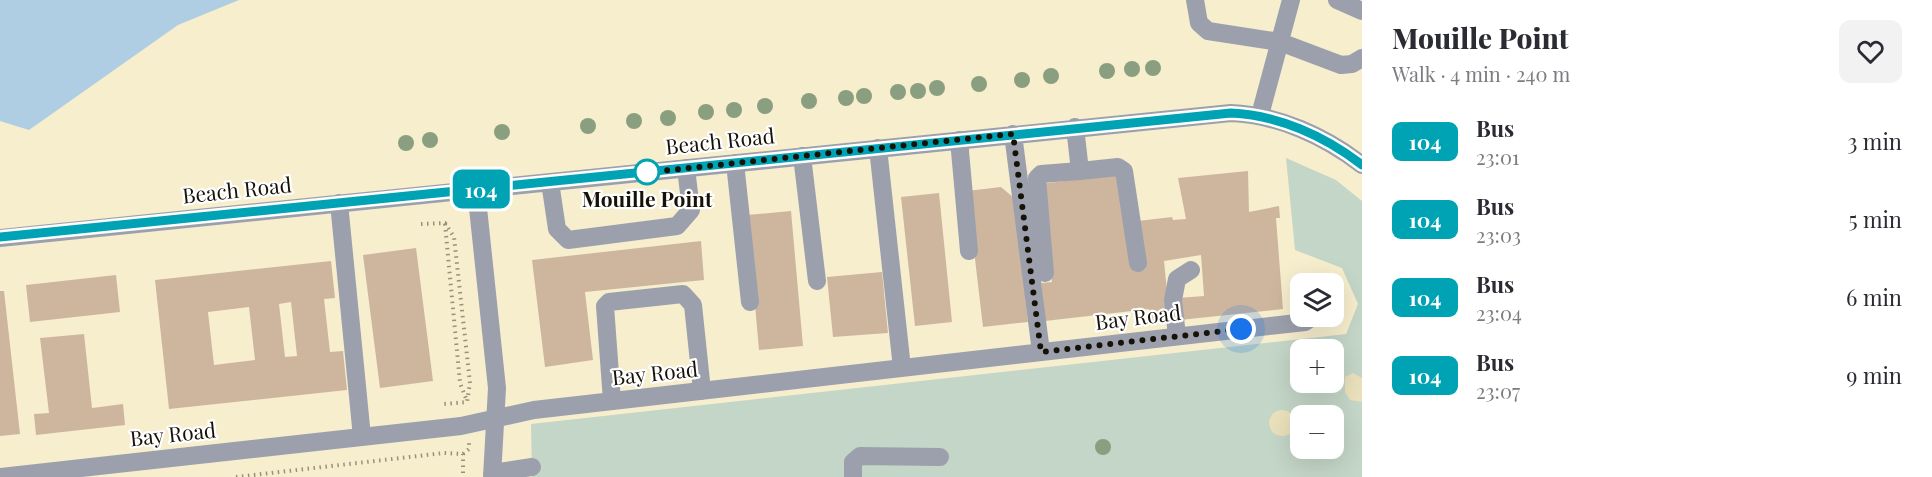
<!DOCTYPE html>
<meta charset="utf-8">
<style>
body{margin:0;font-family:"Playfair Display",serif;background:#f2f2f3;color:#2b2b33;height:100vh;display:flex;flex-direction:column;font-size:22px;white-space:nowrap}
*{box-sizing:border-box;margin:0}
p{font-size:20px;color:#7c7c81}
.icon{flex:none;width:33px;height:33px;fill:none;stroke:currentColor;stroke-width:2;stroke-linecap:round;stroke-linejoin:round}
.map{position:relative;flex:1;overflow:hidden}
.sheet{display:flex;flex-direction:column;background:#fff;width:570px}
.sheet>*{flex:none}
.badge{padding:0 12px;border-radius:9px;font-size:21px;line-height:39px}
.fabs{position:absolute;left:1290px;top:273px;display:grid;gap:12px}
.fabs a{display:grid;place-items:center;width:54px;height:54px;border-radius:12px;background:#fff;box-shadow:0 6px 24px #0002;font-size:30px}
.you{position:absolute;width:30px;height:30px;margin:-15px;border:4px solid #fff;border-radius:50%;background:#1a73e8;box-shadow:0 0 0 9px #1a73e833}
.map>.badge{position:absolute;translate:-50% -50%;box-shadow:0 0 0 3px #fff}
.round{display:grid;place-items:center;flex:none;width:63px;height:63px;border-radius:12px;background:#f2f2f3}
.head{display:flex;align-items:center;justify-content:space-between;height:102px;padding:0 30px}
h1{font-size:28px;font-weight:800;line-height:45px}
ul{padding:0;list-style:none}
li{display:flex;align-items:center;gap:18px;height:78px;padding:0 30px}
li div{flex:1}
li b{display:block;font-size:22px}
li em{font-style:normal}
li .badge{min-width:66px;font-weight:700;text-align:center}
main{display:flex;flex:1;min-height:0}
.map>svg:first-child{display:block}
.green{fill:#c4d6c7;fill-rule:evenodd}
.sand{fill:#eae0bb}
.water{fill:#afcee3}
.building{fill:#ceb69e;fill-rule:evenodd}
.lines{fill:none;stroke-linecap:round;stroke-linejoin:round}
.path{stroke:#98917a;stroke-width:4;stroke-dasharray:1.5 4.5;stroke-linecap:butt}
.minor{stroke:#9ca0ad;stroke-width:18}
.tree{fill:#8a9f7f}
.line-casing{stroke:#fff;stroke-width:14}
.line{stroke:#00a3b4;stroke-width:9}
.walk{stroke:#161207;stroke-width:6;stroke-dasharray:0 10.8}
.stop-dot{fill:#fff;stroke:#00a3b4;stroke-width:3}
.labels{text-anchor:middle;stroke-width:4.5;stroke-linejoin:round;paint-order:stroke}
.street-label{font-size:21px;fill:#161207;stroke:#fff}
.stop-label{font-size:21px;font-weight:bold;fill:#161207;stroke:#fff}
</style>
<main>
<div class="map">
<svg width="1362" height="477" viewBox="0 0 1362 477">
<rect width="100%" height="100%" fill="#f7eece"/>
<!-- green -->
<path class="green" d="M 1286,158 L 1336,180 L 1362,201 L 1362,477 L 532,477 L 531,424 L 1346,334 L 1358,304 L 1342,268 L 1295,250 ZM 1300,350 L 1334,350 L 1334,382 L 1300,382 ZM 1300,416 L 1334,416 L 1334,448 L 1300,448 Z"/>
<!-- sand -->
<path class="sand" d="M 1353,373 L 1362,378 L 1362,402 L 1350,400 L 1345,392 L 1345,377 Z
M1269 423a13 13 0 1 1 26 0a13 13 0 1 1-26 0Z"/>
<!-- water -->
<path class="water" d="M 0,0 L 239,0 L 178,25 L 29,130 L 0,121 Z"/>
<!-- building -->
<path class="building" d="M 1248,171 L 1249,212 L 1279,206 L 1280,218 L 1276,218 L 1283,309 L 1180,320 L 1178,298 L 1204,296 L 1201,255 L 1164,261 L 1170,321 L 1151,322 L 1149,309 L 1045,321 L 1041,283 L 1052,282 L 1040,184 L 1122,174 L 1138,221 L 1172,217 L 1173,220 L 1186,219 L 1178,178 Z
M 1001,187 L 1014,198 L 1028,322 L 983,327 L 967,191 Z
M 939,193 L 952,322 L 915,326 L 901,197 Z
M 791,211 L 803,346 L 759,350 L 747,215 Z
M 701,241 L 704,280 L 585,292 L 593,360 L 545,367 L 532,260 Z
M 416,248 L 433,381 L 380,388 L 363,255 Z
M 331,261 L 335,298 L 324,299 L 330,352 L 343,351 L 347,390 L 169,409 L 155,280 ZM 291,302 L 297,356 L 285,357 L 279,304 ZM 249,307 L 255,360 L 214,365 L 208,312 Z
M 882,272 L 888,333 L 833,337 L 827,277 Z
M 116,275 L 120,312 L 30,322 L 26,285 Z
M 0,291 L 4,291 L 20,434 L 0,436 Z
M 84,334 L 92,408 L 123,404 L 125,425 L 36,435 L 34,414 L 49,413 L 40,338 Z"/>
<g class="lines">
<!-- path -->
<path class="path" d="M 421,224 L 445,223 L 454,237 L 470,383 L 467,402 L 443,404
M 445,224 L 460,383 L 467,401
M 463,454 L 469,449 L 469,442
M 236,477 L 444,453 L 463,454 L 463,477"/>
<!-- minor -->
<path class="minor" d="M 1195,0 L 1199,23 L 1208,31 L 1280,42 L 1341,65 L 1352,64 L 1362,58
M 1337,0 L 1362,11
M 1260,115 L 1291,0
M 1013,134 L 1041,352
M 959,140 L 969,251
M 878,148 L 902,368
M 802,156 L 817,281
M 735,163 L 750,302
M 1080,171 L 1118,167 L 1124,171 L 1138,263
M 550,182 L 557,229 L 568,240 L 677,226 L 691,210 L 686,168
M 476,189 L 497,388 L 492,477
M 339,203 L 362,437
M 0,238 L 1231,113 C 1278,115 1325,136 1362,165
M 1045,273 L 1037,178 L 1041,174 L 1080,171 L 1075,127
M 1177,336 L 1173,300 L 1177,279 L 1191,270
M 612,401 L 605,306 L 609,302 L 683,294 L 693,305 L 702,391
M 492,473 L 532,467
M 0,477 L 461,426 L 534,410 L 1305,322 L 1314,316
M 853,477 L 853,462 L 860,456 L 940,457"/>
</g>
<!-- trees -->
<g class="tree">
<circle cx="1153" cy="68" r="8"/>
<circle cx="1132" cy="69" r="8"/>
<circle cx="1107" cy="71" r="8"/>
<circle cx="1051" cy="76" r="8"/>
<circle cx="1022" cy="80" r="8"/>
<circle cx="979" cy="84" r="8"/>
<circle cx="937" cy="88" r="8"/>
<circle cx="918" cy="91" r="8"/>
<circle cx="898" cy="92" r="8"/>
<circle cx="864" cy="96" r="8"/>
<circle cx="846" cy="98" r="8"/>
<circle cx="809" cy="101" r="8"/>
<circle cx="765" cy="106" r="8"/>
<circle cx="734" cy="110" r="8"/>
<circle cx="706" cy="112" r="8"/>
<circle cx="668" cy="118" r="8"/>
<circle cx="634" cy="121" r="8"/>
<circle cx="588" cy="126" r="8"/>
<circle cx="502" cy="132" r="8"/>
<circle cx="430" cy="140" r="8"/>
<circle cx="406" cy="143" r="8"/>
<circle cx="1103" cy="447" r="8"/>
</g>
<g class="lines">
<!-- line casing -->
<g class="line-casing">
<path id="line" d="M 0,237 L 1231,113 C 1278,115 1325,136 1362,165"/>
</g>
<!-- line -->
<use href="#line" class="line"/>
<!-- walk -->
<path class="walk" d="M 647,172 L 641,173 L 1013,134 L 1041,352 L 1241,329"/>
</g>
<!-- markers -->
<circle class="stop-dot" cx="647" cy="172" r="12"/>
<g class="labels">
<!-- street labels -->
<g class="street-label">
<text transform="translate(720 142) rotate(-6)" y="7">Beach Road</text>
<text transform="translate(237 191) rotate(-6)" y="7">Beach Road</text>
<text transform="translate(1138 318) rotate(-7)" y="7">Bay Road</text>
<text transform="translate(655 374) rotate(-6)" y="7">Bay Road</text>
<text transform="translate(173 435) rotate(-6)" y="7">Bay Road</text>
</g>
<!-- stop labels -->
<g class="stop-label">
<text x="647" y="207">Mouille Point</text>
</g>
</g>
</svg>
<div class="fabs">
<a><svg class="icon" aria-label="layers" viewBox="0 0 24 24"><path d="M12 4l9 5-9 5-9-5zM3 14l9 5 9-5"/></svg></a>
<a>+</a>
<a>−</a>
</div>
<div class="you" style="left:1241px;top:329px"></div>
<b class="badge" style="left:481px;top:189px;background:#00a3b4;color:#fff">104</b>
</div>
<section class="sheet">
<div class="head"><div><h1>Mouille Point</h1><p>Walk · 4 min · 240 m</p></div><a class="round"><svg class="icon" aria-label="heart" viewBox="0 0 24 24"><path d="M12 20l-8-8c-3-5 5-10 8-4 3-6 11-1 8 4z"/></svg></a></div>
<ul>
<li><span class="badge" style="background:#00a3b4;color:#fff">104</span><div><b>Bus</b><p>23:01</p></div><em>3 min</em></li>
<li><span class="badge" style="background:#00a3b4;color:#fff">104</span><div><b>Bus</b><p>23:03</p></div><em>5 min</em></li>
<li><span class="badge" style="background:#00a3b4;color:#fff">104</span><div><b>Bus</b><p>23:04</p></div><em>6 min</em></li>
<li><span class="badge" style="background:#00a3b4;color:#fff">104</span><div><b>Bus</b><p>23:07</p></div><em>9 min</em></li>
</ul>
</section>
</main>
